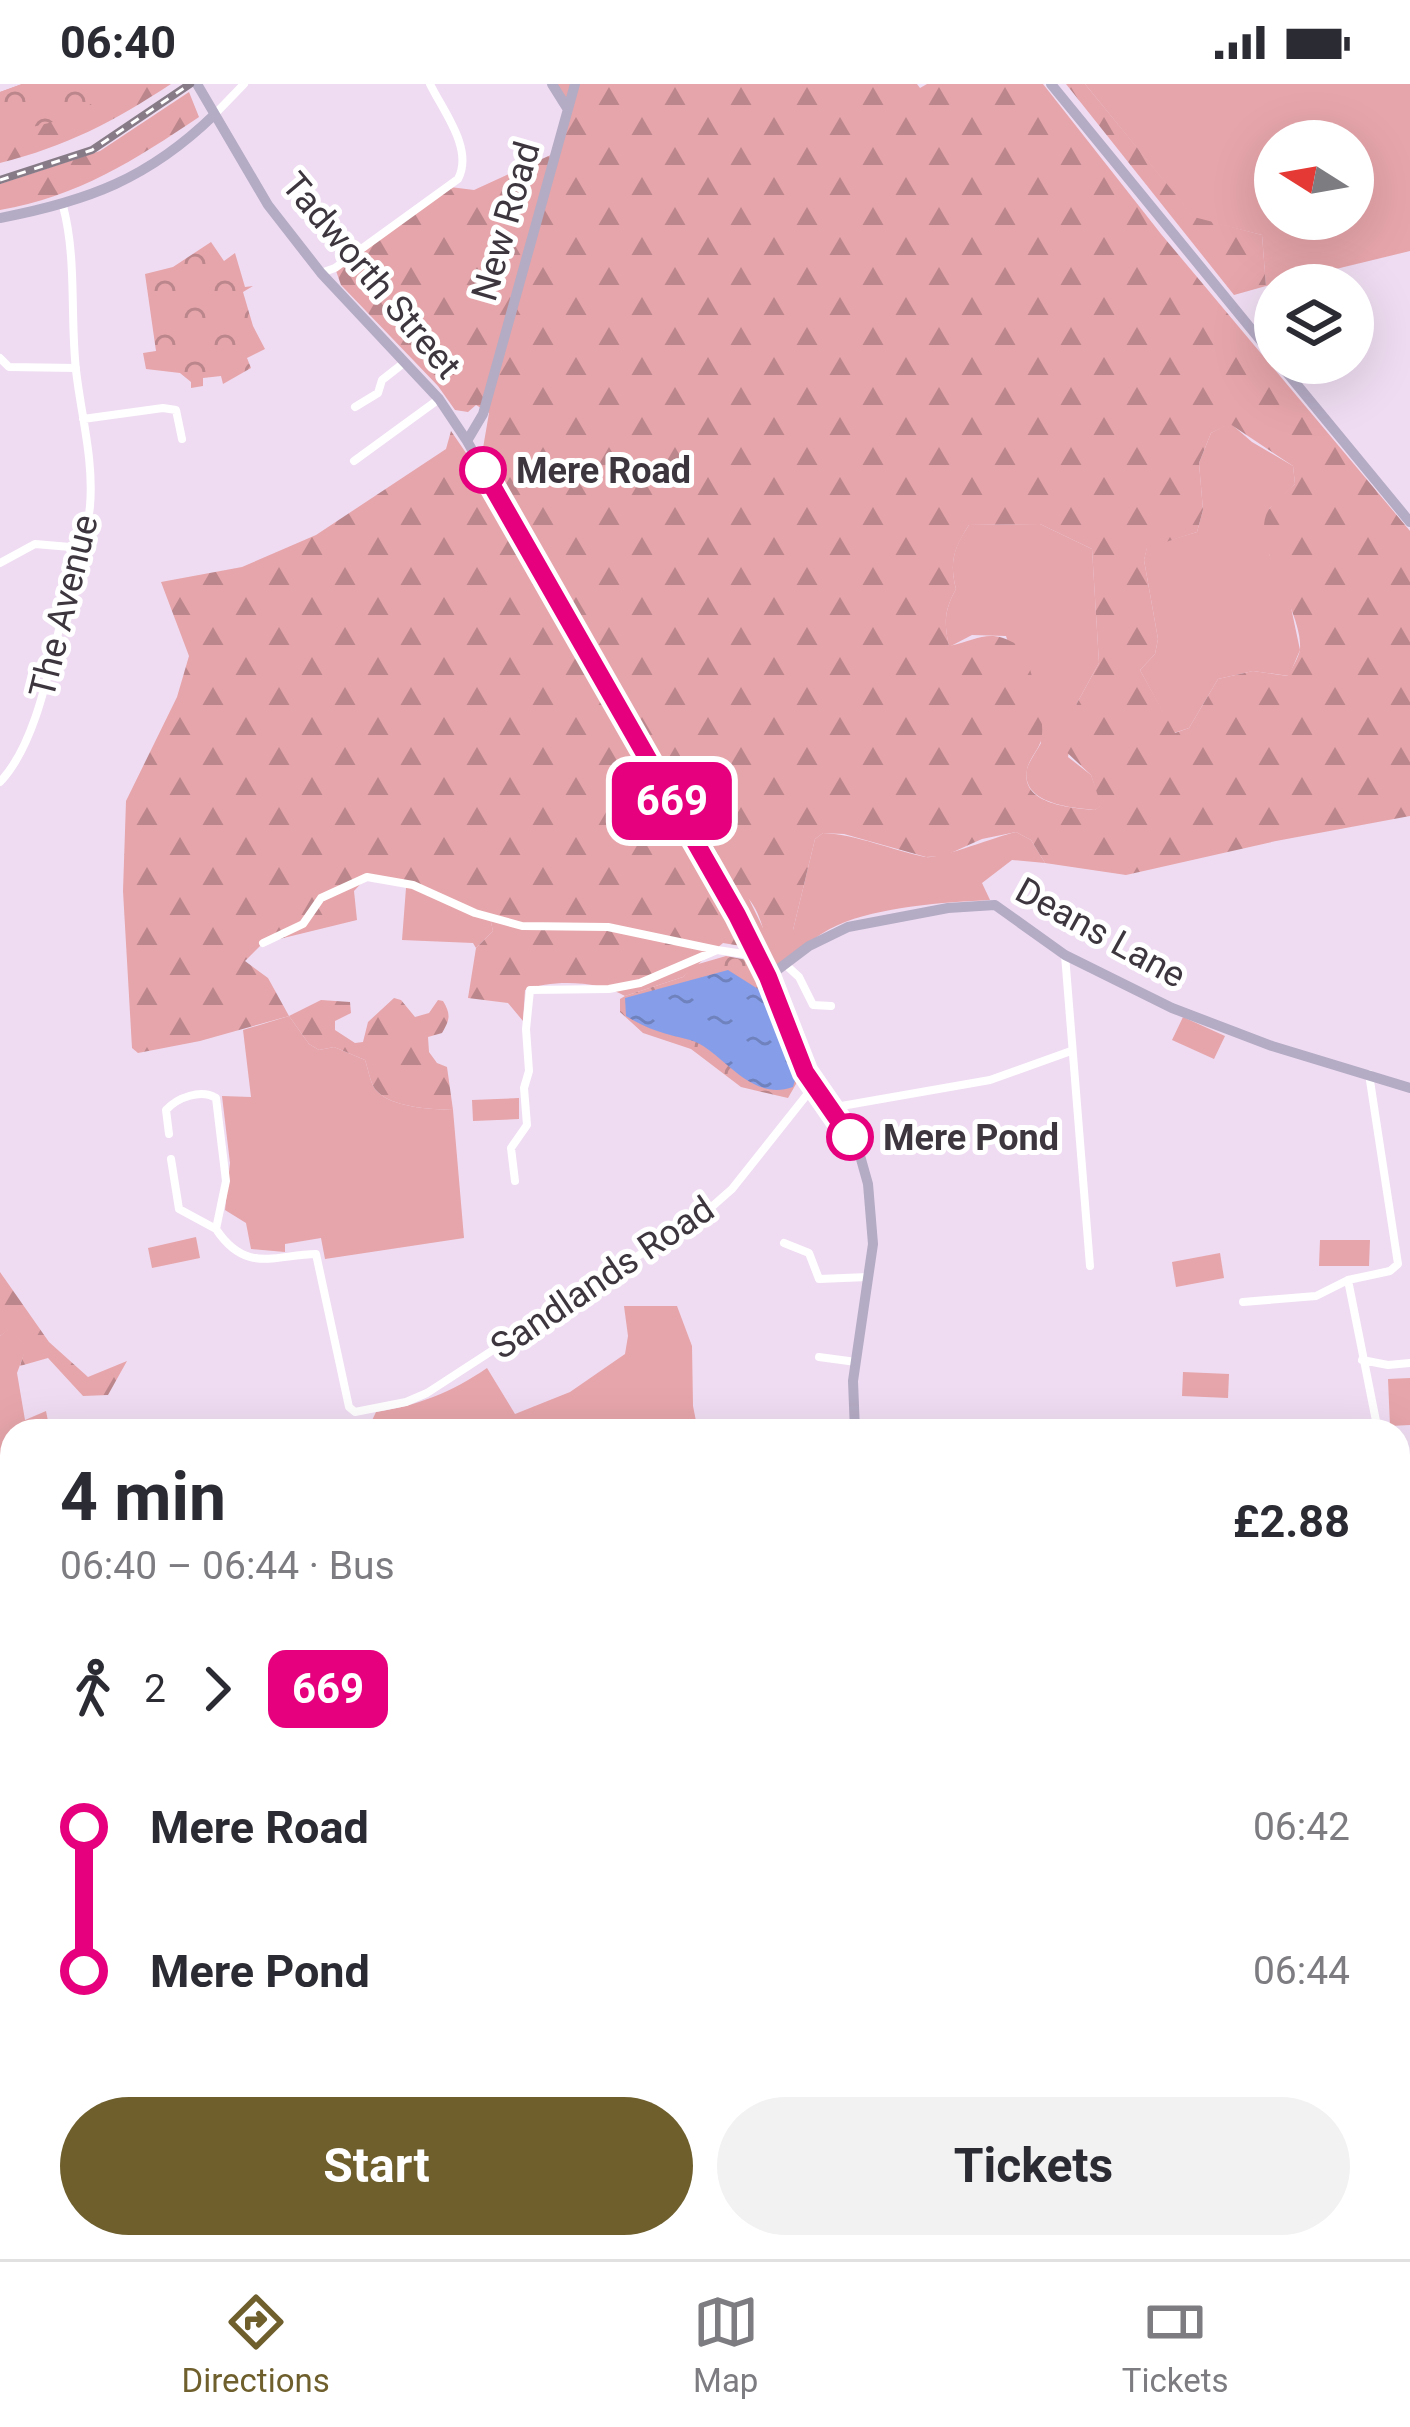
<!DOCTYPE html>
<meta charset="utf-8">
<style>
body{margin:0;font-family:Roboto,sans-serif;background:#f2f2f3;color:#2b2b33;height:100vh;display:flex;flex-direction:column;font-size:45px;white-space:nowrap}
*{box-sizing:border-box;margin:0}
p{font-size:39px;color:#7c7c81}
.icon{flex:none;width:66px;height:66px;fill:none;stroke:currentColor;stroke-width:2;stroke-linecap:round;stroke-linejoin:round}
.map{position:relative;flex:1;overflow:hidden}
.drawer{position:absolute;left:0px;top:1335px;width:1410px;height:840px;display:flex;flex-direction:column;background:#fff;border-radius:36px 36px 0 0;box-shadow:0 12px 48px #0002}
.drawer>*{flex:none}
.badge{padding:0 24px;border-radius:18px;font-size:42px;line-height:78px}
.needle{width:78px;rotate:281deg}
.tools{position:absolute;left:1254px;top:36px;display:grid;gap:24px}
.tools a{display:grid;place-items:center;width:120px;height:120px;border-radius:50%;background:#fff;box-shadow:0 12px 48px #0002;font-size:60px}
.map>.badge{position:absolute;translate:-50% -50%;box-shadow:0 0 0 6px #fff}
.legs{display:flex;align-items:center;gap:18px;height:132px;padding:0 60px;font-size:39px}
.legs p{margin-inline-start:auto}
.overview{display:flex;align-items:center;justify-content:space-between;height:204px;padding:0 60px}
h1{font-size:66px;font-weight:700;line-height:90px}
.button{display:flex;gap:24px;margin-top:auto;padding:24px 60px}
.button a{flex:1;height:138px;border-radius:72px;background:#6e5f2d;color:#fff;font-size:48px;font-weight:700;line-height:138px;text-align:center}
.button a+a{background:#f2f2f3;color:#2b2b33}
ul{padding:0 60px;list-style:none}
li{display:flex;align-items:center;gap:42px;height:144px;font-size:45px}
li i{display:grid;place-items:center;width:18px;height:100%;margin:0 15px;background:currentColor}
li i::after{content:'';width:30px;height:30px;margin:-15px;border:9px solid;border-radius:50%;background:#fff}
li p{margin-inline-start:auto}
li:first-child i{background:linear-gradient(#0000 50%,currentColor 0)}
li:last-child i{background:linear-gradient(currentColor 50%,#0000 0)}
.status{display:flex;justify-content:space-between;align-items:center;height:84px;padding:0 60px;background:#fff;direction:ltr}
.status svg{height:33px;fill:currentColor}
.tabs{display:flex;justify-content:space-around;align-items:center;height:168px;border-top:3px solid #e1e1e2;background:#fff;font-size:33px;color:#7c7c81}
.tabs a{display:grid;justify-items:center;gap:6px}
.tabs .current{color:#6e5f2d}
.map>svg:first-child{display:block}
.green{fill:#e6a5aa;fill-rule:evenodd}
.forest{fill:url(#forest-firs);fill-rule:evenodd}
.park{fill:url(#park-crowns)}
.water{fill:url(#water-ripples)}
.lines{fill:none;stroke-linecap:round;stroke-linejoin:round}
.street{stroke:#fff;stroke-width:8}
.secondary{stroke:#b4abc4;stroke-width:10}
.rail-casing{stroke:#877b88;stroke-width:8}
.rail{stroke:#fff;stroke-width:3;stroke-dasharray:9;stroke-linecap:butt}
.line-1-casing{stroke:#fff;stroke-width:27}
.line-1{stroke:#e6007e;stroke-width:18}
.stop-1-dot{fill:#fff;stroke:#e6007e;stroke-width:6}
.labels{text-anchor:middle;stroke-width:10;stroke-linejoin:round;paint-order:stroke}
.street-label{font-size:36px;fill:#3d363e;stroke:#fff}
.stop-label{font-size:36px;font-weight:bold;fill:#3d363e;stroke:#fff;text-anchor:start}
</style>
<div class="status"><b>06:40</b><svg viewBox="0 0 49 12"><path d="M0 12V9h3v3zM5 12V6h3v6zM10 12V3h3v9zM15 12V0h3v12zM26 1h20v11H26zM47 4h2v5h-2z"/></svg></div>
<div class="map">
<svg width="1410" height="2175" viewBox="0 0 1410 2175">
<defs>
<pattern id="forest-firs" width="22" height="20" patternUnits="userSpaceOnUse" patternTransform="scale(3)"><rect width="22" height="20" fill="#e6a5aa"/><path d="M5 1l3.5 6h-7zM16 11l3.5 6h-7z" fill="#bc878c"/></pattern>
<pattern id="park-crowns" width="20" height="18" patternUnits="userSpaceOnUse" patternTransform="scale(3)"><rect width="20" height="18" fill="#e6a5aa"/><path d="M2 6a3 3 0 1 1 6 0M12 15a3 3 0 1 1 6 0" fill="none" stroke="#bc878c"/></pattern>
<pattern id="water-ripples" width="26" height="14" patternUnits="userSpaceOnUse" patternTransform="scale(3)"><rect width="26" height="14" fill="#869ee9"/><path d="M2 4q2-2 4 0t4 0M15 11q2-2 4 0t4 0" fill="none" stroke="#6f82be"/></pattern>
</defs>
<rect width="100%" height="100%" fill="#efdcf2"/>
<!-- green -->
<path class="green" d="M 1085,0 L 1410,0 L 1410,167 L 1266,202 L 1262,151 L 1194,134 ZM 1275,57 L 1353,57 L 1353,135 L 1275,135 Z
M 1230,339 L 1252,358 L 1293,382 L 1295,400 L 1269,425 L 1269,470 L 1289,514 L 1300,566 L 1289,592 L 1253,587 L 1218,595 L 1189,644 L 1174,649 L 1140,586 L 1155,570 L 1158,555 L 1144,476 L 1147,463 L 1197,448 L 1203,426 L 1199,379 L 1211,349 Z
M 1040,440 L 1092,465 L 1099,579 L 1077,619 L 1068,673 L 1091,691 L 1102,721 L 1095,726 C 1073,724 1020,720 1027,685 C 1029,677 1037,667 1041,659 L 1006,552 L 972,551 L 949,563 C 944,538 944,527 956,505 C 949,478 954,463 969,441 Z
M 1016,748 L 1031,756 L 1045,779 L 1012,776 L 982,799 L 990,816 C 945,818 878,823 838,841 C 814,851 795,872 774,883 L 766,877 L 726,803 L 746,809 L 763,844 L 793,846 L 815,755 L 823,749 C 859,751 891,766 925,773 C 941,775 994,753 1016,748 Z
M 413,801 L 490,834 L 493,847 L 476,864 L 473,859 L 402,856 L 406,804 Z
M 289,932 L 309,960 L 319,966 L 334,963 L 365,976 C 368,984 370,998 375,1005 C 390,1024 431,1025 453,1026 L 464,1154 L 325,1175 L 321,1154 L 285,1160 L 285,1168 L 251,1165 L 246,1139 L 225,1126 L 230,1079 L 222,1012 L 251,1013 L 243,946 Z
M 1183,933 L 1225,952 L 1214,975 L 1172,956 Z
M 519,1014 L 519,1035 L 473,1037 L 472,1016 Z
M 196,1153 L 200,1174 L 152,1184 L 148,1164 Z
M 1320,1156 L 1370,1156 L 1369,1182 L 1319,1182 Z
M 1220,1169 L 1224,1194 L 1176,1203 L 1172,1178 Z
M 624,1222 L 677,1222 L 692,1262 L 693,1322 L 698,1347 L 367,1347 L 376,1328 C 417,1322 452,1308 487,1284 L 515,1330 L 570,1308 L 625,1270 L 628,1252 Z
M 9,1245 L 27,1262 L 17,1289 L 25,1336 L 46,1327 L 50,1347 L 12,1347 L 12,1399 L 3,1440 L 0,1439 L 0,1252 Z
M 1183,1288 L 1229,1290 L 1228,1314 L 1182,1312 Z
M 1410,1294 L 1410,1341 L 1390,1342 L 1388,1295 Z
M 0,1486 L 12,1488 L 12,1675 L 0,1678 Z
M 12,1757 L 12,1969 L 0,1970 L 0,1760 Z
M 1398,1976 L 1410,1978 L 1410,2061 L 1398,2059 Z"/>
<!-- forest -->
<path class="forest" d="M 22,0 L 171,0 C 113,38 67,62 0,79 L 0,8 Z
M 552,0 L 917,0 L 920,4 L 927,0 L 1043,0 L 1161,150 L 1410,447 L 1410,732 L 1276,757 L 1126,791 L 1045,779 L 1031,756 L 1016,748 L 982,755 L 944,772 L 926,773 L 844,750 L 823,749 L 815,755 L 793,846 L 795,855 L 785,864 L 766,855 C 760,832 752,806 726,803 L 482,370 L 489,329 L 476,321 L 468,328 L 455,326 L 438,302 L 341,201 L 335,184 L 450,103 L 474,106 L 555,69 L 567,25 ZM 1230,340 L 1293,382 L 1295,400 C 1286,408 1274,417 1268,427 C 1249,460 1303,525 1300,565 C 1299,573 1292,584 1288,592 L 1253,587 L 1218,595 L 1189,644 L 1175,649 L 1140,586 L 1155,570 L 1158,555 L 1144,476 L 1147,464 L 1197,448 L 1203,426 L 1199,379 L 1211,349 ZM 1040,440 L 1092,465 L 1099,579 L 1077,619 L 1061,663 L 1091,691 L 1101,721 L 1095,726 C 1074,724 1020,721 1027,686 C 1029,673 1041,665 1042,651 C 1044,623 1031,591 1024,565 C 990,542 982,555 949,562 C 944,538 944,527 956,505 C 949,478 954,464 969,441 Z
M 1066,0 L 1085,0 L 1194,133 L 1262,151 L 1266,202 L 1234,211 Z
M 189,8 L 199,33 C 135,76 77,113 0,126 L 0,100 L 100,67 Z
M 451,347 L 477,385 L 747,863 L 723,859 L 683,893 L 625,912 C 599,897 553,895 525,906 L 523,937 L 508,919 L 468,914 L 476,864 L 493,847 L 490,834 L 413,801 L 367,793 L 354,807 L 357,836 L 263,859 L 245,877 L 268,894 L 289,932 L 321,916 L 350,918 L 351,929 L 335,937 L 335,946 L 355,959 L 363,958 L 368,938 L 394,914 L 401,916 L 415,933 L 429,929 L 438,916 L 443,917 C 451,930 450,936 442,949 L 428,953 L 429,968 L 437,979 L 447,983 L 453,1026 C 431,1025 390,1024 375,1005 C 370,998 368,984 365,976 L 334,963 L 319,966 L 309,960 L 289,932 L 200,957 L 138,969 L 132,964 L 123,807 L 126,717 L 177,613 L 189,572 L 161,498 L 242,483 L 316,451 L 446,365 Z
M 0,1188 L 49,1258 L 88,1293 L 127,1277 L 108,1311 L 83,1312 L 48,1274 L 20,1282 L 26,1262 L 9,1246 L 0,1252 Z
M 558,2163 L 888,2163 L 882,2175 L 570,2175 Z
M 1279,2163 L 1392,2163 L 1410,2166 L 1410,2175 L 1340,2175 Z"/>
<!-- park -->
<path class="park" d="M 22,0 L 122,0 L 69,34 L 0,51 L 0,8 Z
M 211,158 L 224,177 L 235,169 L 245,203 L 253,202 L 243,208 L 253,242 L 265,265 L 247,274 L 251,284 L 223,300 L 221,292 L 203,294 L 203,302 L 191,304 L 191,298 L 180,289 L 146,285 L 143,269 L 156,267 L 145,190 L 173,183 Z
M 726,872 L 747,876 L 758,885 L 800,993 L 788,1014 L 741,1003 L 691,965 L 643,949 L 620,928 L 620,915 L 625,912 L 683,893 L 695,881 Z"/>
<!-- water -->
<path class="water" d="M 728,886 L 766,910 L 797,990 L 793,1003 C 748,1019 721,964 690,956 C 666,950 648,946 626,932 L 625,914 Z"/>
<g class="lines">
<!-- street -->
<path class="street" d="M 215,30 L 244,0
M 321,189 L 335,184 L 458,95 C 474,65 443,27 430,0
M 0,274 L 9,283 L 76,284
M 355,323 L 378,309 L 382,296 L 405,278
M 83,335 L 163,324 L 176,326 L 182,355
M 354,377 L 439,315
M 0,479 L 35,460 L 82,464
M 0,698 C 40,656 52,566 68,510 C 77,481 87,453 90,422 C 94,376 81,331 76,286 C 70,232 77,174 63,122
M 263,859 L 303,840 L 321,814 L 367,793 L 413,801 L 475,829 L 522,842 L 608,843 L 717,866
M 1065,871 L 1090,1182
M 787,882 L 799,893 L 813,921 L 831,922
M 1369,990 L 1398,1180 L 1390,1187 L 1348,1196 L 1378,1347
M 830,1024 L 990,996 L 1071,967
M 169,1050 L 166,1026 C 178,1013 201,1005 216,1014 L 226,1097 L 216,1145 C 246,1190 274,1171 316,1170 L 349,1323 L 355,1328 L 406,1318 L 427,1309 L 707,1127 L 732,1105 L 813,1003
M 171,1075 L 179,1125 L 216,1145
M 515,1097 L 511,1064 L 527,1041 L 524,1004 L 529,987 L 526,945 L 530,906 L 609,905 L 640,899 L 717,866 L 757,872
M 784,1159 L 809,1169 L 819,1195 L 868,1193
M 1243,1218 L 1316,1212 L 1348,1196
M 819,1273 L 856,1278
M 1362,1276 L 1388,1281 L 1410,1279
M 0,1480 L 12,1482
M 1398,1588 L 1410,1590
M 1398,1971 L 1410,1974
M 1398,2063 L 1410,2066
M 0,2080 L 12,2068
M 1398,2159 L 1410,2156"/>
<!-- secondary -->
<path class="secondary" d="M 197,0 L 268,121 L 321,189 L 439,315 L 467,357 L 737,831 L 768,893 L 805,988 L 859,1068 L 868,1100 L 873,1160 L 853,1297 L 855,1347
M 552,0 L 567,24
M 1051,0 L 1275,274
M 0,134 C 88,117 148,95 214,31
M 1279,279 L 1410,438
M 467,357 L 483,330 L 575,0
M 768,893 L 809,862 L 848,843 L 948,824 L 995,821 L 1065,871 L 1172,924 L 1272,962 L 1410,1004
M 1398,1862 L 1410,1865"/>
<!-- rail casing -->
<g class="rail-casing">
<path id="rail" d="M 0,96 L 92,66 L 190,0"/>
</g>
<!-- rail -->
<use href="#rail" class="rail"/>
</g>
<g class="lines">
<!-- line-1 casing -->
<g class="line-1-casing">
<path id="line-1" d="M 483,386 L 737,831 L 768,893 L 805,988 L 850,1053"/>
</g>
<!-- line-1 -->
<use href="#line-1" class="line-1"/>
</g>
<!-- markers -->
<g class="stop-1-dot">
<circle cx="483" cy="386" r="21"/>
<circle cx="850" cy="1053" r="21"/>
</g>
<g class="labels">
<!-- street labels -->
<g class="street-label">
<text transform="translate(505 137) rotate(-74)" y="13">New Road</text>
<text transform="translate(372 191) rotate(50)" y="13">Tadworth Street</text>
<text transform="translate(63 522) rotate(-76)" y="13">The Avenue</text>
<text transform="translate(1101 848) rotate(29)" y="13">Deans Lane</text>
<text transform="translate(602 1193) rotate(-34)" y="13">Sandlands Road</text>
</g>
<!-- stop labels -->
<g class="stop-label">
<text x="516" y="399">Mere Road</text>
<text x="883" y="1066">Mere Pond</text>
</g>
</g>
</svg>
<div class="tools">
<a><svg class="needle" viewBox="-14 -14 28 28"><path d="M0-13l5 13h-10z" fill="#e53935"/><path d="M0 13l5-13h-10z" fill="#7c7c81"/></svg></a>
<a><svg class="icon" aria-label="layers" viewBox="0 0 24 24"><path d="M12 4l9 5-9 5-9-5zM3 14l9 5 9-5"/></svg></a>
</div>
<b class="badge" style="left:672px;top:717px;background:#e6007e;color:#fff">669</b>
<section class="drawer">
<div class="overview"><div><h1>4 min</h1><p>06:40 – 06:44 · Bus</p></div><b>£2.88</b></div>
<div class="legs"><svg class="icon" aria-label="walk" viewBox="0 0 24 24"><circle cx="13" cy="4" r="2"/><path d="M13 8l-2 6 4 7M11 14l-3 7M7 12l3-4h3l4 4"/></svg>2<svg class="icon" aria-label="forward" viewBox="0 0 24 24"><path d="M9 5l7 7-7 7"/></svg><b class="badge" style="background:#e6007e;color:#fff">669</b></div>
<ul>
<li><i style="color:#e6007e"></i><b>Mere Road</b><p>06:42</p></li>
<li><i style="color:#e6007e"></i><b>Mere Pond</b><p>06:44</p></li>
</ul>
<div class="button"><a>Start</a><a>Tickets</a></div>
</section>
</div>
<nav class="tabs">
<a class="current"><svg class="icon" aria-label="directions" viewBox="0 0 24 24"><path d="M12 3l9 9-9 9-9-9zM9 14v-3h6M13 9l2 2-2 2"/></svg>Directions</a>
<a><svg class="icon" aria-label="map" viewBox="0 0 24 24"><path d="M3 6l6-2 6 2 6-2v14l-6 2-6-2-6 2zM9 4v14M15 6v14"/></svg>Map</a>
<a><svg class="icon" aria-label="tickets" viewBox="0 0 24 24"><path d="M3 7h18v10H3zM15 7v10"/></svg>Tickets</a>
</nav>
